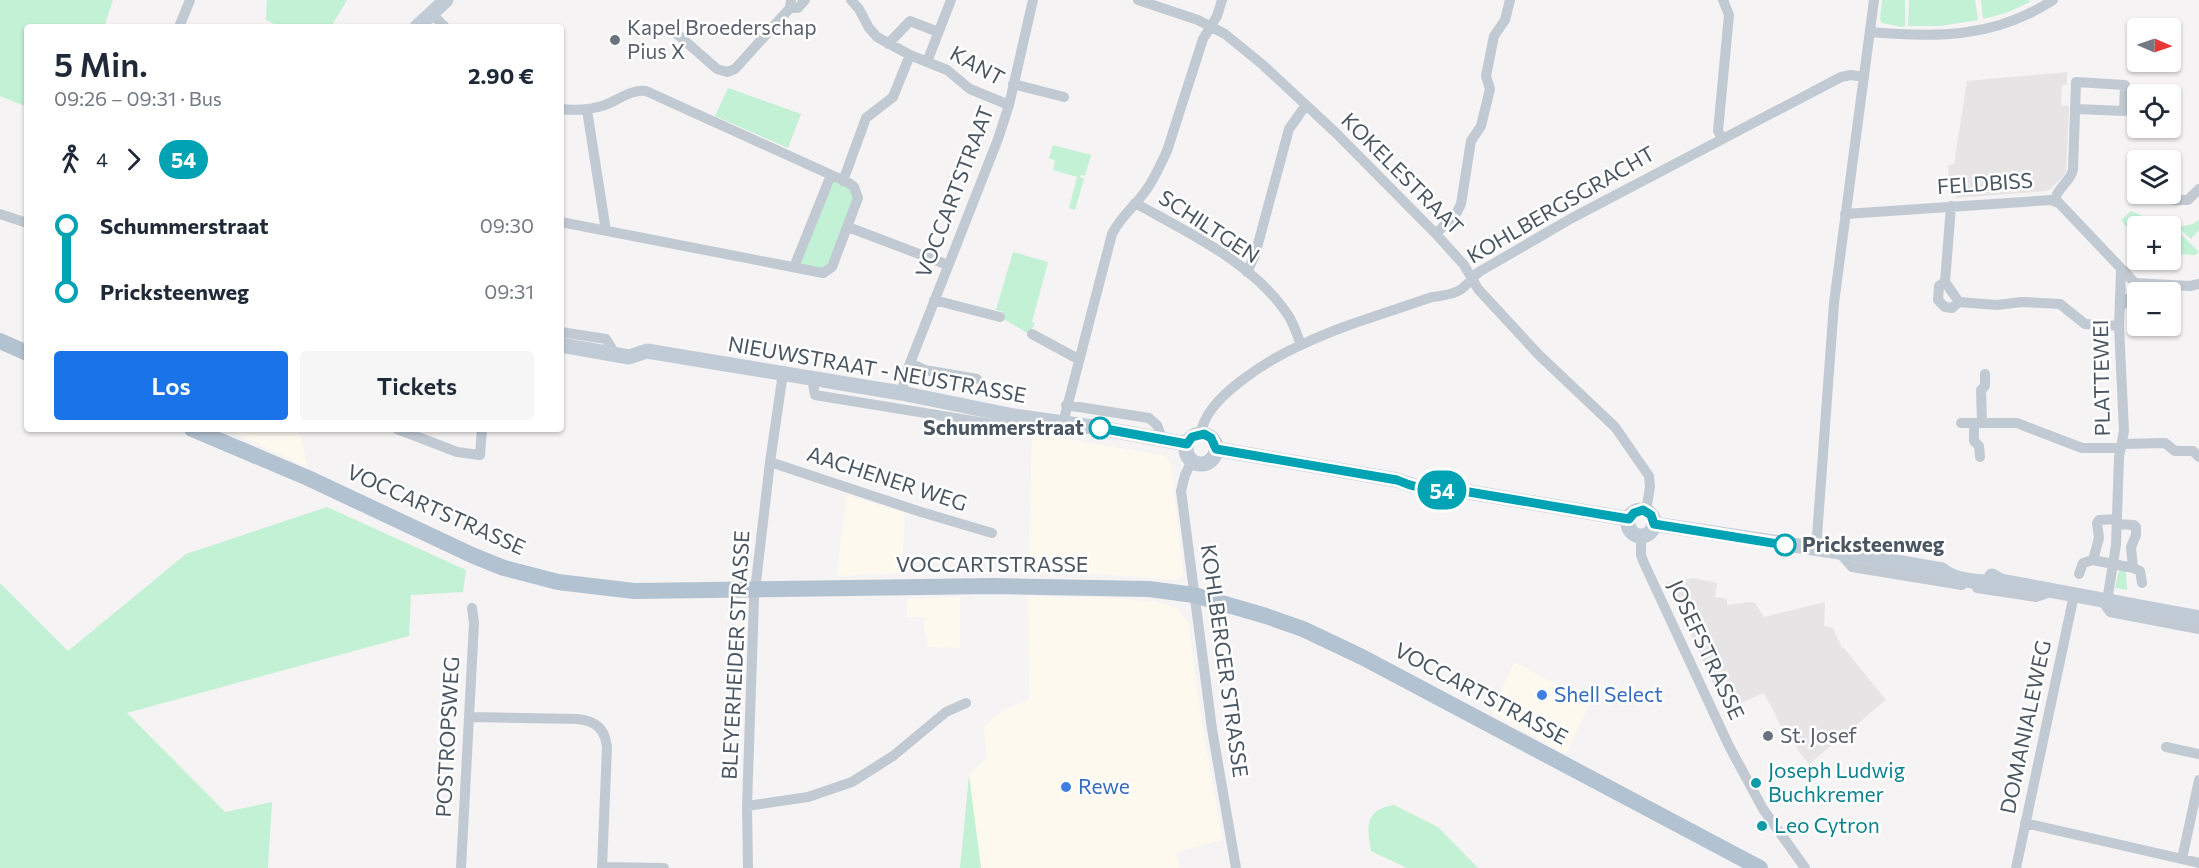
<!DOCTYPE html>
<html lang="de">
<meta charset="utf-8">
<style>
body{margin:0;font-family:Commissioner,sans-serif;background:#f6f6f7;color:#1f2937;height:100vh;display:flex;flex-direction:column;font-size:22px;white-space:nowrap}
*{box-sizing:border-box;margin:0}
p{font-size:20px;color:#747a83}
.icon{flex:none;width:33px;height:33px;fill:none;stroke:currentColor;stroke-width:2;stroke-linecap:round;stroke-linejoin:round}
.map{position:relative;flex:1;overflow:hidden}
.details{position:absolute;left:24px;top:24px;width:540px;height:408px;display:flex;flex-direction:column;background:#fff;border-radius:6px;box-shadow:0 2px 4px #0004}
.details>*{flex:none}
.badge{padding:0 12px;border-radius:20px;font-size:21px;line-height:39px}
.needle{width:39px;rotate:92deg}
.fabs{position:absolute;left:2127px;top:18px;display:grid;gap:12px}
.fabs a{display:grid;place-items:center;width:54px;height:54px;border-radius:6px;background:#fff;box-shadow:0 2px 4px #0004;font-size:30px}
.map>.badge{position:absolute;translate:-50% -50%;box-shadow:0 0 0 3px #fff}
.legs{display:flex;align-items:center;gap:9px;height:66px;padding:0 30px;font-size:20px}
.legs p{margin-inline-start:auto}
.summary{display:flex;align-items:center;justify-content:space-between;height:102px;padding:0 30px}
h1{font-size:33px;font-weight:600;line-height:45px}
.action{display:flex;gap:12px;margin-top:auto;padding:12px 30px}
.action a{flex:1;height:69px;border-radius:6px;background:#1a73e8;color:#fff;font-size:24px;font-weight:600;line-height:69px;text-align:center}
.action a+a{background:#f6f6f7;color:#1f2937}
ul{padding:0 30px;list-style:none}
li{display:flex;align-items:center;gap:21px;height:66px;font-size:22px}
li i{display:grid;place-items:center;width:9px;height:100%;margin:0 8px;background:currentColor}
li i::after{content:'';width:15px;height:15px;margin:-8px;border:4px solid;border-radius:50%;background:#fff}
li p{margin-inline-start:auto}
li:first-child i{background:linear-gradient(#0000 50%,currentColor 0)}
li:last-child i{background:linear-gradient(currentColor 50%,#0000 0)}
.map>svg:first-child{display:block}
.commercial{fill:#fdf9ef}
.education{fill:#e6e4e5}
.green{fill:#c3f1d5}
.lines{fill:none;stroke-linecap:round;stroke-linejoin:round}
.street{stroke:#c1cad2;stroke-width:10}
.secondary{stroke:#c1cbd6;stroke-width:15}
.primary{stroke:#b3c2d1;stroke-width:16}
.line-1-casing{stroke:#fff;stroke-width:14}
.line-1{stroke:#00a3b4;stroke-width:9}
.worship-dot{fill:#6b7280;stroke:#fff;stroke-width:2}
.stop-1-dot{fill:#fff;stroke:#00a3b4;stroke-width:3}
.shop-dot{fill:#3f7fe0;stroke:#fff;stroke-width:2}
.culture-dot{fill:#0f9aa8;stroke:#fff;stroke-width:2}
.labels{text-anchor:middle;stroke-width:5;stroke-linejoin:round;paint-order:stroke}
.worship-label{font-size:21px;fill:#5b616d;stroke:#fff;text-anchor:start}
.street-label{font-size:21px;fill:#4a5661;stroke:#fff}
.stop-label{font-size:21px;font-weight:bold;fill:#4a5661;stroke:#fff;text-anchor:end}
.shop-label{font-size:21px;fill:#366cbe;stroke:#fff;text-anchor:start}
.culture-label{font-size:21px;fill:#0d838f;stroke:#fff;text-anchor:start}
</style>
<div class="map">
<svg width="2199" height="868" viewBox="0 0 2199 868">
<rect width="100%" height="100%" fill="#f5f3f3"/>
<!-- commercial -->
<path class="commercial" d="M 228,429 L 299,429 L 308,468 Z
M 1032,433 L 1163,455 L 1171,463 L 1183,575 L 1175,580 L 1101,574 L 1028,572 Z
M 847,495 L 905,513 L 902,573 L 836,576 Z
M 960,597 L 960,648 L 927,647 L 927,635 L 924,634 L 924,617 L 907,617 L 906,599 Z
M 1028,597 L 1104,597 L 1157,602 L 1178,609 L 1188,622 L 1203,731 L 1223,840 L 1176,852 L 1180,868 L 981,868 L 969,775 L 987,758 L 984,726 L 1002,711 L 1029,699 Z
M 1514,662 L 1591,702 L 1566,754 L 1491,712 Z"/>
<!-- education -->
<path class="education" d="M 2067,72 L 2067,85 L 2062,85 L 2061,105 L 2069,106 L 2066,171 L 2064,176 L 2048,191 L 1956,198 L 1955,187 L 1949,188 L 1948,165 L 1954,164 L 1967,81 Z
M 1693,578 L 1717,583 L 1715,597 L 1727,599 L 1727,605 L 1748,602 L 1755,603 L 1764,617 L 1825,602 L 1824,626 L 1833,628 L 1842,648 L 1844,648 L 1886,700 L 1809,764 L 1799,752 L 1793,741 L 1789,742 L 1764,693 L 1725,710 L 1667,583 Z"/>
<!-- green -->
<path class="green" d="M 0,0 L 113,0 L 104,27 L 27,27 L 27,107 L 0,96 Z
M 267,0 L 347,0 L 331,27 L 281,27 L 266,20 Z
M 1882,0 L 1905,0 L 1905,26 L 1901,27 L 1882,23 L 1880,19 Z
M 1909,0 L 1975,0 L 1978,20 L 1940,26 L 1908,26 Z
M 1981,0 L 2029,0 L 2030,2 L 2006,13 L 1983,19 Z
M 728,88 L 801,114 L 788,148 L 715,116 Z
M 1053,145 L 1091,155 L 1085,176 L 1081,175 L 1080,177 L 1084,179 L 1075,210 L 1069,208 L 1077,177 L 1053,170 L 1055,161 L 1049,158 Z
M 831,180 L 849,188 L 854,199 L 830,262 L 823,268 L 799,264 Z
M 2131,211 L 2143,216 L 2133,224 L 2135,227 L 2146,217 L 2169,226 L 2138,226 L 2137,239 L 2121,220 Z
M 2199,220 L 2199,230 L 2191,239 L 2178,227 L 2193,224 Z
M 2177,230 L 2199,252 L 2195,255 L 2171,254 L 2171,233 Z
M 1013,252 L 1048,262 L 1032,322 L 1035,323 L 1029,334 L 1002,318 L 1003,312 L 996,310 Z
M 327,507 L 466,570 L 463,592 L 411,595 L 409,636 L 127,713 L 225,812 L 272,802 L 268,868 L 0,868 L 0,583 L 68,651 L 186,554 Z
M 2119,570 L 2126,571 L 2127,590 L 2115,588 Z
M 969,775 L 981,868 L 960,868 Z
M 1394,805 L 1438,827 L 1478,868 L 1407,868 L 1371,851 C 1367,827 1364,810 1394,805 Z"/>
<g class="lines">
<!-- street -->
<path class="street" d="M 851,0 L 859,9 L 869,28 L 877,37 L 910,55 L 947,70 L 970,89 L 1009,105
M 1138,0 L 1198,20 L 1225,34 L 1263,65 L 1336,133 L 1436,234 L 1464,265 L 1478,289 L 1539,355 L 1615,427 L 1649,476 L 1650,487 L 1646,511
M 790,8 L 798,8 L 805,0
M 432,14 L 445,27
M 179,27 L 190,0
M 1870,32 C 1936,38 1995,38 2053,0
M 677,34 L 717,69 L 727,72 L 735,69 L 790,8 L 791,0
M 888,44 L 910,21 L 938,32
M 927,62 L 951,0
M 1013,84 L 1064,97
M 561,109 C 577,111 590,110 605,105 C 618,100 632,89 646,91 L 849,183 L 854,187 L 858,198 L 832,267 L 823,273 L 561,222
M 587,110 L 606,231
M 1722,138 L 1718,131 L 1729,15 L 1723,0
M 843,181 L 866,118 L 893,97 L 910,55
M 2055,200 C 2057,188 2070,182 2073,170 L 2076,82 L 2125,85 L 2124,111 L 2076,109
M 2174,200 L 2188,200 L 2199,189
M 1135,203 C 1187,232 1254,263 1288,315 C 1294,324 1297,335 1301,345
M 1951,206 L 1945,282 L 1939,286 L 1938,300 L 1945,307 L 1952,308 L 1959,302 L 1997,305 L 2022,302 L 2060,304 L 2085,324 L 2119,326
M 0,214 L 27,223
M 1845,214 L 2051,200 L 2059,203 L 2135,283 L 2190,286 L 2199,284
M 848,227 L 948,265
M 1436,234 L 1457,212 L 1461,204 L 1471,141 L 1481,126 L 1490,89 L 1486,76 L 1494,36 L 1505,20 L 1510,0
M 794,267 L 831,175
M 1247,272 L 1255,255 L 1289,129 L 1306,105
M 1945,282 L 1959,302
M 934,300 L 1000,317
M 2120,307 L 2136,291 L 2145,284
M 561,332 L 606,339 L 615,354
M 1032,334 L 1078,359
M 910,363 L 925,370 L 977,379
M 812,378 L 815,395 L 1035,431 L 1050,421
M 901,393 L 910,363 L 998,139 L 1009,105 L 1033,0
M 1066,405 L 1149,418 L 1157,425 L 1163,441
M 1982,422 L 1981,390 L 1985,386 L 1985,374
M 1063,423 L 1112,234 C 1121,216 1136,205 1147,189 C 1155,177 1161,164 1167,151 L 1203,39 L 1217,16 L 1222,0
M 1961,423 L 1974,423
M 397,429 L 457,452 L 480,455 L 482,429
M 1201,434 C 1204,398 1270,359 1301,345 C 1342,325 1389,312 1432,297 C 1442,296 1458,294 1465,286 C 1471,281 1474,276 1479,272 L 1572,218 L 1841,77 L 1851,75 L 1864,77
M 2122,444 L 2165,443 L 2175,451 L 2193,451 L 2199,457
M 1980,457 L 1979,446 L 1974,441 L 1974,423 L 2017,423 L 2082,448 L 2121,448
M 1192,461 L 1185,475 L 1181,491 L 1212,729 L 1236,868
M 770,462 L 921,512 L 992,533
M 2117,524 L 2134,525 L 2136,527 L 2136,535 L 2131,547 L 2133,568 L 2093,560 L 2099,538 L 2097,523 L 2099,520 L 2117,519
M 1641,536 L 1641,555 L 1644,563 L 1729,746 L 1763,809 L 1805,868
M 1816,550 L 1834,303 L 1874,0
M 1839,552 L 1852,567 L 1962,585
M 2133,568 L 2140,571 L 2142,583
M 2079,574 L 2083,563 L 2093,560
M 1977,588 L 2036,597 L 2053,591
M 2101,599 L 2110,612 L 2199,629
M 2107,601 L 2116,545 L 2119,457 L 2124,431 L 2119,326 L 2121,271
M 470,717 L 578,719 C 596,721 605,729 607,747 L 602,868
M 2166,747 L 2199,754
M 747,806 L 808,797 L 852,782 L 893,756 L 946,712 L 966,703
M 2025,823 L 2199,863
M 2182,859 L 2199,780
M 602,867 L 664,868
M 461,868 L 474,623 L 472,608
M 748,868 L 747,806 L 754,599 L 770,462 L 783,373
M 2016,868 L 2074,595"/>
<!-- secondary -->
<path class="secondary" d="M 417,27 L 446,0
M 561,345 L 629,357 L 647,351 L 901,393 L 1014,416 L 1100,428 L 1187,444
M1186 449a15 15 0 1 1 30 0a15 15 0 1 1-30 0Z
M 1216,449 L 1397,480 C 1414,487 1433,492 1451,489 L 1629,519
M1628 523a13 13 0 1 1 26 0a13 13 0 1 1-26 0Z
M 1654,524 L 1839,552 L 1942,570 C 1954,581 1986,584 2001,581
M 1992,576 L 2001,581 L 2199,618"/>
<!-- primary -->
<path class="primary" d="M 0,341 L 27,353
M 192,429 L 308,478 L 474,556 L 504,568 L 558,582 L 634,591 L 993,586 L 1149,589 L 1194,595 L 1266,616 L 1303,629 L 1362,657 L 1760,868"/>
</g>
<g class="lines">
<!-- line-1 casing -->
<g class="line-1-casing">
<path id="line-1" d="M 1100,428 L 1187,444 L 1192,437 L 1204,434 L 1211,438 L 1216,449 L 1397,480 C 1413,487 1433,492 1451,489 L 1629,519 L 1634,513 L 1643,510 L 1651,515 L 1654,524 L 1785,545"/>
</g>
<!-- line-1 -->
<use href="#line-1" class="line-1"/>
</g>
<!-- markers -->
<g class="worship-dot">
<circle cx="615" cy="40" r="6"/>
<circle cx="1768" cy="736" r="6"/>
</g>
<g class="stop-1-dot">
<circle cx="1100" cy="428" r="10"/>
<circle cx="1785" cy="545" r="10"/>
</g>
<g class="shop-dot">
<circle cx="1542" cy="695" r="6"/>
<circle cx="1066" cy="787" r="6"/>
</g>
<g class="culture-dot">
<circle cx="1756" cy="783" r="6"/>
<circle cx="1762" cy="826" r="6"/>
</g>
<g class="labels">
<!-- worship labels -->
<g class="worship-label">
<text x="627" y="35">Kapel Broederschap<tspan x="627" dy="24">Pius X</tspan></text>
<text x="1780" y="743">St. Josef</text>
</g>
<!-- street labels -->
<g class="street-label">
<text transform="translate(977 66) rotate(29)" y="7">KANT</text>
<text transform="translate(1402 174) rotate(45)" y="7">KOKELESTRAAT</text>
<text transform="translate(1985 184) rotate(-4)" y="7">FELDBISS</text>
<text transform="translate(955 192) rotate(-69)" y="7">VOCCARTSTRAAT</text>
<text transform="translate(1561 205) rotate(-30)" y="7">KOHLBERGSGRACHT</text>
<text transform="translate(1209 227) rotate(33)" y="7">SCHILTGEN</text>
<text transform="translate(877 370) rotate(10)" y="7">NIEUWSTRAAT - NEUSTRASSE</text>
<text transform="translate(2102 378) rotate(-91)" y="7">PLATTEWEI</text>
<text transform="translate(887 479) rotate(18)" y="7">AACHENER WEG</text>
<text transform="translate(436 510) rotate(24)" y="7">VOCCARTSTRASSE</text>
<text x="992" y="572">VOCCARTSTRASSE</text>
<text transform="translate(1706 650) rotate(65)" y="7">JOSEFSTRASSE</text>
<text transform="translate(736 655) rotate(-87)" y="7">BLEYERHEIDER STRASSE</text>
<text transform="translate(1224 661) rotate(82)" y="7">KOHLBERGER STRASSE</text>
<text transform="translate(1481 694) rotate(28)" y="7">VOCCARTSTRASSE</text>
<text transform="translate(2026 727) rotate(-78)" y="7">DOMANIALEWEG</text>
<text transform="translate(448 737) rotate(-87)" y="7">POSTROPSWEG</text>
</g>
<!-- stop labels -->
<g class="stop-label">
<text x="1084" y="435">Schummerstraat</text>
<text x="1802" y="552" text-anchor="start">Pricksteenweg</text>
</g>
<!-- shop labels -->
<g class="shop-label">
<text x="1554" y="702">Shell Select</text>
<text x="1078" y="794">Rewe</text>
</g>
<!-- culture labels -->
<g class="culture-label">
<text x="1768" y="778">Joseph Ludwig<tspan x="1768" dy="24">Buchkremer</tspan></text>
<text x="1774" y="833">Leo Cytron</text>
</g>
</g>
</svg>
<div class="fabs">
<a><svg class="needle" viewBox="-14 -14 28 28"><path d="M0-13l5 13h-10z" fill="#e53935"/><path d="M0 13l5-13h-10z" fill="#747a83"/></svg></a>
<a><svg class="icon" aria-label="locate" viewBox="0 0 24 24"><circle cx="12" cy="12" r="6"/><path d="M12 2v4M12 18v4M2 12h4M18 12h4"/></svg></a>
<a><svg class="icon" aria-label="layers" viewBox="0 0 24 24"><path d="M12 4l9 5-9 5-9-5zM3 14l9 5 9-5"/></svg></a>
<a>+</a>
<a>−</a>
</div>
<b class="badge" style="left:1442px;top:490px;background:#00a3b4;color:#fff">54</b>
<section class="details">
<div class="summary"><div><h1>5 Min.</h1><p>09:26 – 09:31 · Bus</p></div><b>2.90 €</b></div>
<div class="legs"><svg class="icon" aria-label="walk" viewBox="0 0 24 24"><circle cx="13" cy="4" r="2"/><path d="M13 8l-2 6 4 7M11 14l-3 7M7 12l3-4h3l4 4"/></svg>4<svg class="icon" aria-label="forward" viewBox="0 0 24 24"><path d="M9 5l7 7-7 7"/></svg><b class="badge" style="background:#00a3b4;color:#fff">54</b></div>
<ul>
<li><i style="color:#00a3b4"></i><b>Schummerstraat</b><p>09:30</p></li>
<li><i style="color:#00a3b4"></i><b>Pricksteenweg</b><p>09:31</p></li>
</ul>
<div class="action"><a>Los</a><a>Tickets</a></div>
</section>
</div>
